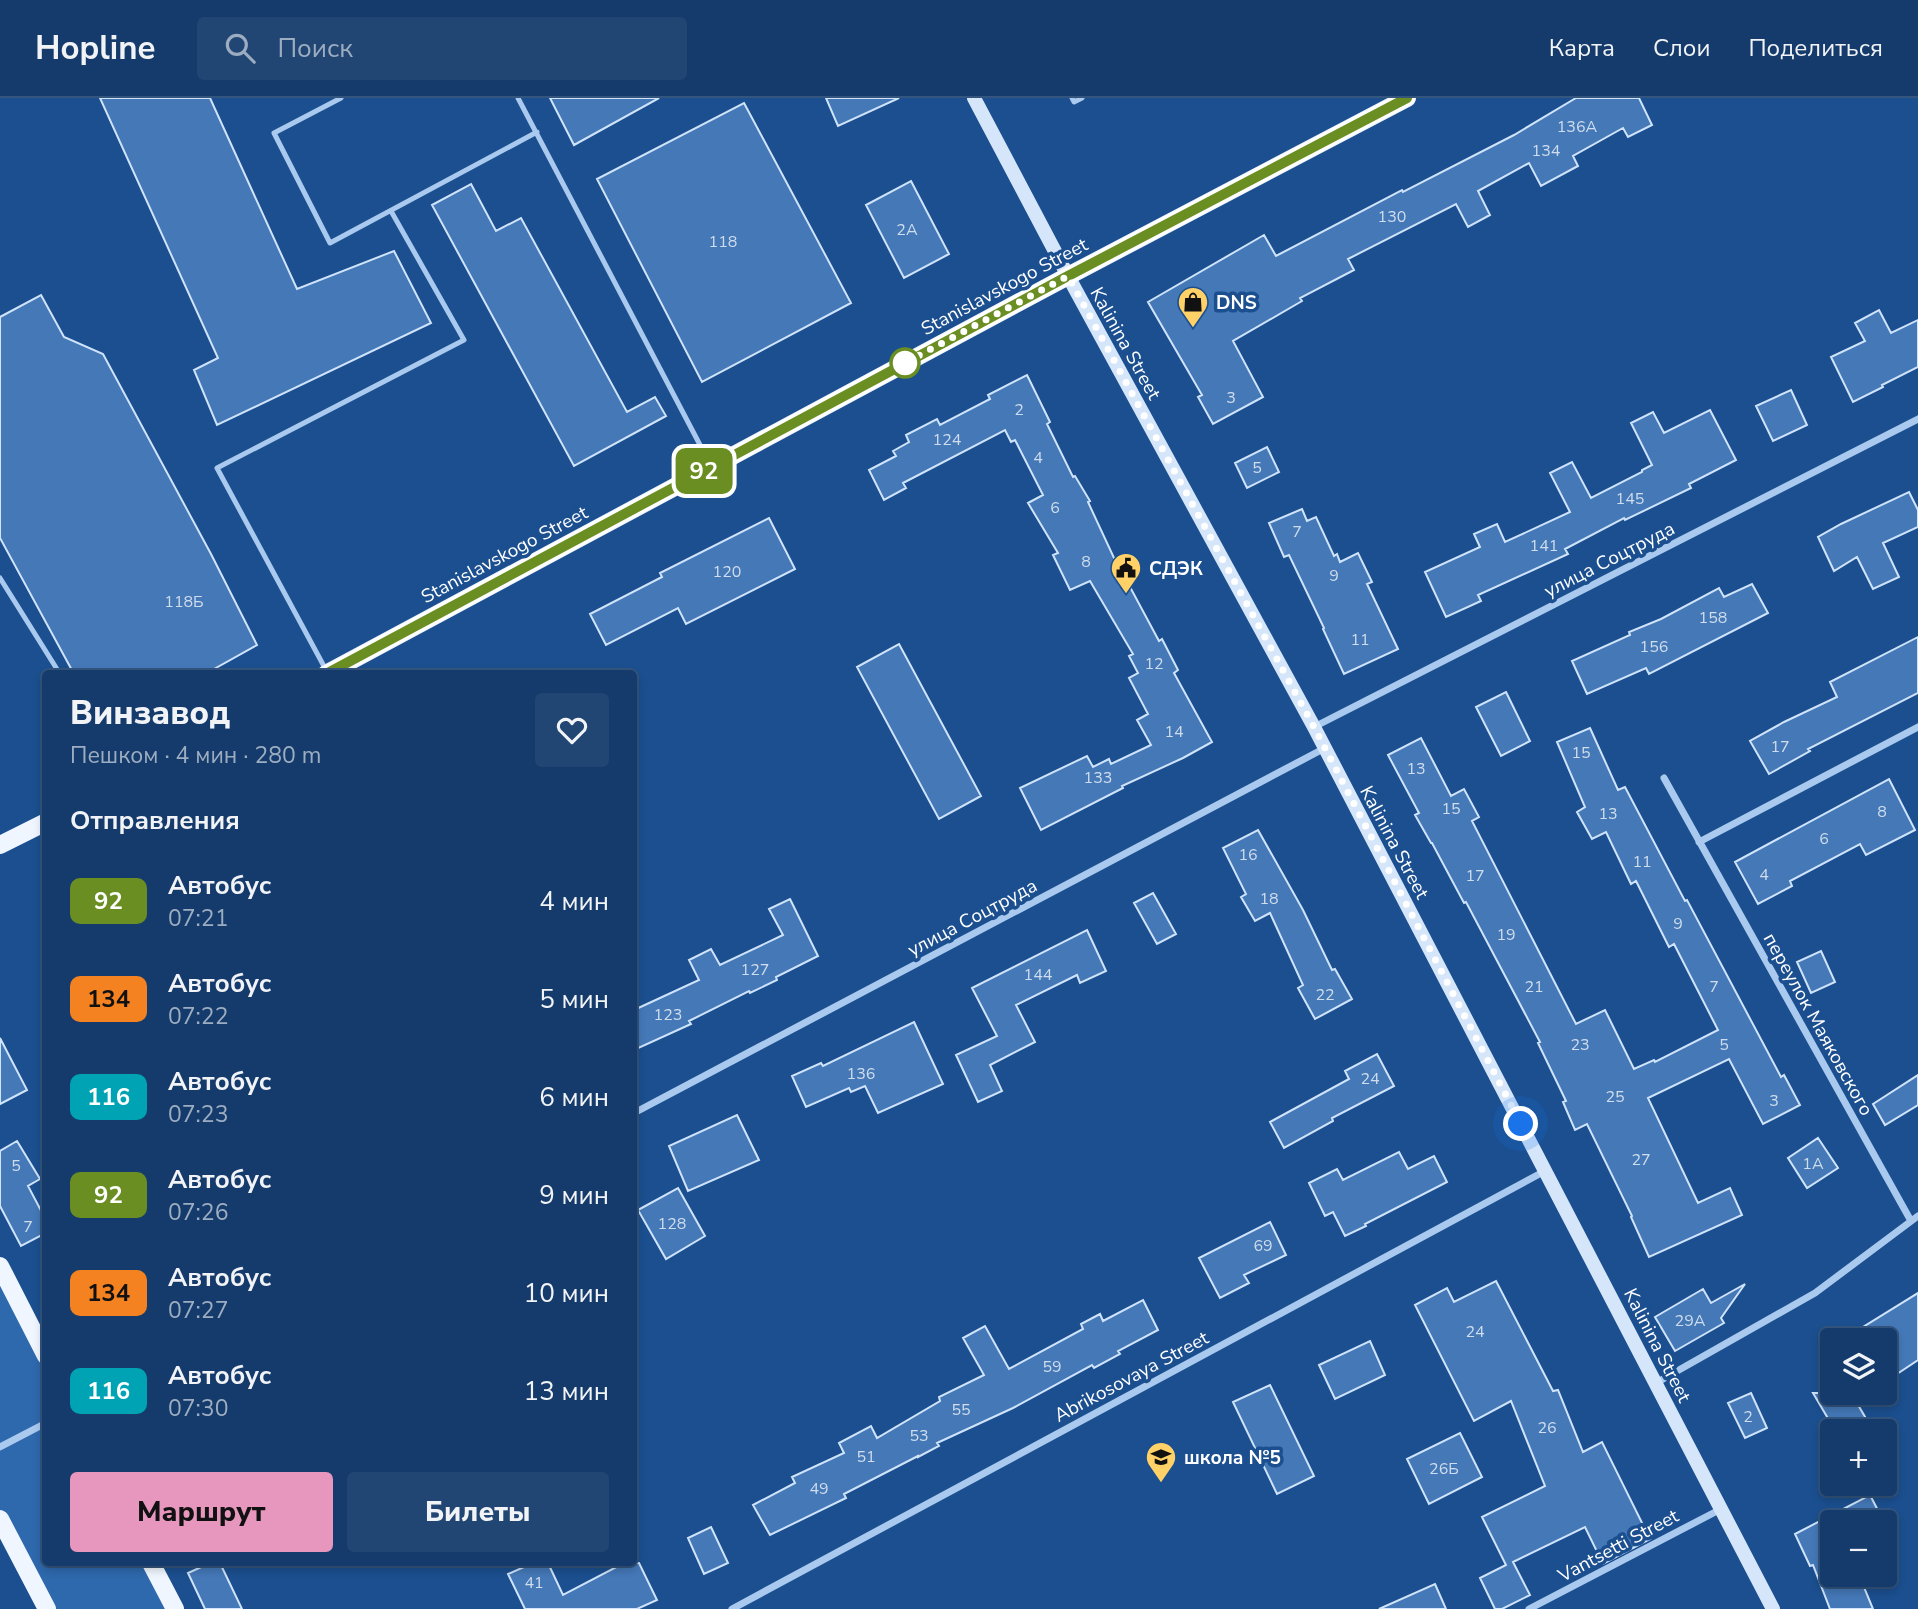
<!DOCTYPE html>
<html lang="ru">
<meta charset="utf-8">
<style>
body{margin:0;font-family:"Nunito Sans",sans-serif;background:#214673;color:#f1f3f6;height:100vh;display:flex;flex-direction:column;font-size:26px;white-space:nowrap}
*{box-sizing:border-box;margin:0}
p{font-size:23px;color:#9dadc1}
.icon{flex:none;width:38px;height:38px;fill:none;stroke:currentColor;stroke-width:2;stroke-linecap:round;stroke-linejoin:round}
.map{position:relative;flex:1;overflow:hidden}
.details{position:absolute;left:42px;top:572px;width:595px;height:896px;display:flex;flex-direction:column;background:#143b6b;border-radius:7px;box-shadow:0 4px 10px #0003,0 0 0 2px #33557e}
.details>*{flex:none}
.badge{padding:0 14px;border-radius:10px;font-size:24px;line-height:46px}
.fabs{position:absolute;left:1820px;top:1230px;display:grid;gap:14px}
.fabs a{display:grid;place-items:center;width:77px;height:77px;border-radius:7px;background:#143b6b;box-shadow:0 4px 10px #0003,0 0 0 2px #33557e;font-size:35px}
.you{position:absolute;width:35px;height:35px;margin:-18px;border:5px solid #fff;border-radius:50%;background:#1a73e8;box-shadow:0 0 0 10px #1a73e833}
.map>.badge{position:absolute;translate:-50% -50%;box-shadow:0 0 0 4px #fff}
h2{padding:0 28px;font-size:26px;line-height:63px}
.round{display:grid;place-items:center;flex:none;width:74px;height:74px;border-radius:7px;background:#214673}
.summary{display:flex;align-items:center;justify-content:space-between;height:119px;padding:0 28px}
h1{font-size:33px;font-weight:800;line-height:52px}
.button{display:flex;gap:14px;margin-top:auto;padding:14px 28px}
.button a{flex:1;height:80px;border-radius:7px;background:#e797bd;color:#111;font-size:28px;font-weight:800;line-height:80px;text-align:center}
.button a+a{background:#214673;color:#f1f3f6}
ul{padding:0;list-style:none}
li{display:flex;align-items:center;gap:21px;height:98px;padding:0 28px}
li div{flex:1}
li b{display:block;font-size:26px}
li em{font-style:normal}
li .badge{min-width:77px;font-weight:700;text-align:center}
header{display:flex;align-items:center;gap:42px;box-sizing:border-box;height:98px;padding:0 35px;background:#143b6b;border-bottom:2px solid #33557e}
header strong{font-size:33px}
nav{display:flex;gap:38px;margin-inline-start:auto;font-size:24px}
.search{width:490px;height:63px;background:#214673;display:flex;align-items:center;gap:18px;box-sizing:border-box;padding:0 24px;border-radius:7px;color:#9dadc1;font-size:26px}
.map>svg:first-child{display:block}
.green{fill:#2e69ad}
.building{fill:#4478b7;stroke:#cfe3fa;stroke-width:2}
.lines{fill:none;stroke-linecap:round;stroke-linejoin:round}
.lane{stroke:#a9c9ee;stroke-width:5}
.street{stroke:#a9c9ee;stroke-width:7}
.secondary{stroke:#d6e6fa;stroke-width:14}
.primary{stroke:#f0f6ff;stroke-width:18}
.line-casing{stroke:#fff;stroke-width:16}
.line{stroke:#6b8e23;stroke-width:10}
.walk{stroke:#fff;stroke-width:7;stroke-dasharray:0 12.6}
.stop-dot{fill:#fff;stroke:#6b8e23;stroke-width:3.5}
.labels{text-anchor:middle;stroke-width:7;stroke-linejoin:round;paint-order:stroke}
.number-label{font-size:16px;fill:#d0dded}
.street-label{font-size:19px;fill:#fff;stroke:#1b4f8f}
.poi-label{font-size:19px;font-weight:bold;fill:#fff;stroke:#1b4f8f;text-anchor:start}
</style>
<header>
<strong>Hopline</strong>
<div class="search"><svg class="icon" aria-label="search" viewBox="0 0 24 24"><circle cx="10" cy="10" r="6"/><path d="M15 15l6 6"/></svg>Поиск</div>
<nav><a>Карта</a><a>Слои</a><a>Поделиться</a></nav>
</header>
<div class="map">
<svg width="1918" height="1511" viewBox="0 0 1918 1511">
<rect width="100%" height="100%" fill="#1b4f8f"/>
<!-- green -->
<path class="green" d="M 0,1164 L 45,1252 L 46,1465 L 154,1465 L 178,1511 L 47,1511 L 0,1421 Z"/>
<!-- building -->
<path class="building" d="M 100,0 L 210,0 L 297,191 L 394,153 L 431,225 L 217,327 L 194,272 L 218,260 Z
M 550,0 L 659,0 L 574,47 Z
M 826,0 L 899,0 L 838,28 Z
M 1576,0 L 1639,0 L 1652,27 L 1628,39 L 1623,30 L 1573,58 L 1578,68 L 1541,88 L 1529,65 L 1478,93 L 1490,117 L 1468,129 L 1456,106 L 1348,161 L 1354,172 L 1300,200 L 1302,203 L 1233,243 L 1263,299 L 1213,326 L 1198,299 L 1202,297 L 1148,204 L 1264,137 L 1276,158 L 1402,92 L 1403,94 L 1514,37 Z
M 744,5 L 851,205 L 702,284 L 597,81 Z
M 911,83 L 949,156 L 904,180 L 866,107 Z
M 471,86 L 496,133 L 521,120 L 627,314 L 655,299 L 666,318 L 574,368 L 432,107 Z
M 41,197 L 64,239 L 103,256 L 211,456 L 257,547 L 205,576 L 74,576 L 0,440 L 0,219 Z
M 1879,212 L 1891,235 L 1918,222 L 1918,269 L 1882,287 L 1883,289 L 1853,304 L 1831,259 L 1865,243 L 1855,225 Z
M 1027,277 L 1050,324 L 1047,326 L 1073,379 L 1075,378 L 1090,403 L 1088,404 L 1127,488 L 1129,487 L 1159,543 L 1162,541 L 1178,572 L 1174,575 L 1212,644 L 1183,660 L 1122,688 L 1123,690 L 1041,732 L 1020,690 L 1087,658 L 1093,669 L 1109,661 L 1111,666 L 1151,647 L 1137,622 L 1148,616 L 1129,580 L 1138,575 L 1129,558 L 1133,556 L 1090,483 L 1070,492 L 1053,457 L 1058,455 L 1028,405 L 1043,397 L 1015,342 L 1011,344 L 1005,332 L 903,385 L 906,390 L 884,402 L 869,372 L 896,358 L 893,353 L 909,344 L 906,337 L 937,321 L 940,327 L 990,301 L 988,297 Z
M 1791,292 L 1807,327 L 1773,343 L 1756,308 Z
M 1710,312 L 1736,362 L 1689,386 L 1691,390 L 1625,422 L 1624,420 L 1565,451 L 1568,456 L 1478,497 L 1481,503 L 1446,519 L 1425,474 L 1480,449 L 1474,436 L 1497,426 L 1505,444 L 1570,414 L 1550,375 L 1572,364 L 1591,400 L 1642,374 L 1642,372 L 1652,367 L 1631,325 L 1653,314 L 1664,335 Z
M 1267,349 L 1279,374 L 1247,390 L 1235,365 Z
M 1909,394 L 1918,412 L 1918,429 L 1883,445 L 1899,479 L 1873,491 L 1857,459 L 1834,473 L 1818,439 L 1841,426 Z
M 1302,411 L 1307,423 L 1316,419 L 1334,458 L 1337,456 L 1340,464 L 1358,455 L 1372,484 L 1367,486 L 1398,551 L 1344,576 L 1323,531 L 1324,530 L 1289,457 L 1284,459 L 1269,425 Z
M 769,420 L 795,471 L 686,526 L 678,510 L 606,547 L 590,516 L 662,479 L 660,475 Z
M 1752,486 L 1768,515 L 1649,576 L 1646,570 L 1587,596 L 1572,563 L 1630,537 L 1629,534 L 1661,521 L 1719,490 L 1724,499 Z
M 1918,539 L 1918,595 L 1808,651 L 1810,653 L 1769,676 L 1750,643 L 1784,624 L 1837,599 L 1830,584 Z
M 899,546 L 981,698 L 939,721 L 857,569 Z
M 1506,594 L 1530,643 L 1501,658 L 1476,609 Z
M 1590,630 L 1618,692 L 1625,689 L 1685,803 L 1687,802 L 1781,979 L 1784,977 L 1800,1007 L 1763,1026 L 1729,961 L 1648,1000 L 1698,1105 L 1730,1090 L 1742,1117 L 1649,1159 L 1631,1119 L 1632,1118 L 1587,1026 L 1575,1032 L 1563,1004 L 1566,1003 L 1538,945 L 1540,944 L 1466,804 L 1464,805 L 1432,745 L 1431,745 L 1415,717 L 1419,715 L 1388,657 L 1421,640 L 1451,698 L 1464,691 L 1479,719 L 1472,723 L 1576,926 L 1605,912 L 1634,971 L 1654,962 L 1655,964 L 1718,932 L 1674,846 L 1669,849 L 1636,783 L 1631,786 L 1606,734 L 1592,741 L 1577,714 L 1585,709 L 1557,644 Z
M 1889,681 L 1915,732 L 1866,757 L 1860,746 L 1790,783 L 1792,788 L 1758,806 L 1735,764 Z
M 1258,732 L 1303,812 L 1332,872 L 1335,871 L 1352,901 L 1315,921 L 1298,890 L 1303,887 L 1270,815 L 1255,823 L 1241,799 L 1246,796 L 1223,750 Z
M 1153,795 L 1176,836 L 1157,846 L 1134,805 Z
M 790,801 L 818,858 L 776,879 L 777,882 L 750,895 L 749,893 L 689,923 L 691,926 L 634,952 L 634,912 L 699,882 L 689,862 L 711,851 L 720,867 L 783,837 L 769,811 Z
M 1087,832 L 1106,873 L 1080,885 L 1077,877 L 1016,907 L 1035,944 L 990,967 L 1002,993 L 978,1004 L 956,957 L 997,938 L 972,890 Z
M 1821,853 L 1835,884 L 1811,895 L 1797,864 Z
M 914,924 L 943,986 L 878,1015 L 865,988 L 851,994 L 849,990 L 806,1009 L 792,978 L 821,965 L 823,968 Z
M 0,940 L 27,992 L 0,1006 Z
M 1377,956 L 1394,988 L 1332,1020 L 1333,1023 L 1284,1050 L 1270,1024 L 1349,981 L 1345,973 Z
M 1918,977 L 1918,1007 L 1885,1027 L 1873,1006 Z
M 737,1017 L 759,1062 L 688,1093 L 669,1048 Z
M 1818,1040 L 1838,1070 L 1807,1090 L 1788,1060 Z
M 17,1043 L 40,1081 L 28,1088 L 46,1122 L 46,1135 L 21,1148 L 0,1108 L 0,1053 Z
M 1399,1054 L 1408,1071 L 1434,1058 L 1447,1084 L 1365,1126 L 1366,1128 L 1345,1138 L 1333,1114 L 1325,1118 L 1309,1085 L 1337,1071 L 1343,1082 Z
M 678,1090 L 705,1138 L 666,1161 L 638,1112 Z
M 1270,1124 L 1286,1157 L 1244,1177 L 1249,1185 L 1220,1200 L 1199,1160 Z
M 1496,1183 L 1553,1293 L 1558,1292 L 1583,1354 L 1602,1344 L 1650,1441 L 1603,1466 L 1585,1429 L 1513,1464 L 1530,1497 L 1502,1511 L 1495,1511 L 1480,1480 L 1506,1467 L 1482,1419 L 1545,1388 L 1511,1303 L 1474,1323 L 1415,1207 L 1447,1190 L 1454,1204 Z
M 1745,1186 L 1721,1220 L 1724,1225 L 1675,1253 L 1655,1219 L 1703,1191 L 1711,1205 Z
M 1918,1195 L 1918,1262 L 1885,1284 L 1885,1242 L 1842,1242 Z
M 1143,1202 L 1158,1232 L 1118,1253 L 1120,1256 L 1094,1270 L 1092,1267 L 1013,1310 L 937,1345 L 939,1348 L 918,1359 L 918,1358 L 844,1396 L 846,1400 L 770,1437 L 753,1407 L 795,1385 L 792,1379 L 844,1355 L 839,1345 L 871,1328 L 877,1340 L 940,1303 L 939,1299 L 984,1277 L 963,1240 L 985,1228 L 1009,1271 L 1083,1231 L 1081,1226 L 1100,1216 L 1103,1223 Z
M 1370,1243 L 1385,1277 L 1335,1301 L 1319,1267 Z
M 1270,1287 L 1314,1378 L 1277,1396 L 1233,1304 Z
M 1751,1295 L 1767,1330 L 1745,1340 L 1728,1305 Z
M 1813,1295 L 1851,1295 L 1874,1334 L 1836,1334 Z
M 1460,1335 L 1482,1379 L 1429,1406 L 1407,1361 Z
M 1870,1397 L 1884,1424 L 1832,1424 L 1832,1477 L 1859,1477 L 1873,1511 L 1830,1511 L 1813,1467 L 1810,1468 L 1795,1436 Z
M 711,1429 L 728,1465 L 704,1476 L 688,1440 Z
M 210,1465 L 220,1465 L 242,1511 L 205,1511 L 188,1475 Z
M 533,1465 L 548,1465 L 563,1497 L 624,1465 L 639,1465 L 657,1502 L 637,1511 L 525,1511 L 508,1476 Z
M 1435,1486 L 1446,1511 L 1379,1511 Z"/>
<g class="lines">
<!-- lane -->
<path class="lane" d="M 341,0 L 274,35 L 330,145 L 537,34
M 518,0 L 710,366
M 1072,0 L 1074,4 L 1082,0
M 0,480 L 60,576
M 326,572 L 217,370 L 464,242 L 391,113"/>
<!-- street -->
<path class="street" d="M 1314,629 L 1918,321
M 1664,680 L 1911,1123
M 1699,744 L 1918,629
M 634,1015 L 1325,650
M 1656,1285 L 1815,1195 L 1918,1118
M 0,1349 L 46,1325
M 732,1511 L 1545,1073
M 1529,1511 L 1721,1411"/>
<!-- secondary -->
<path class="secondary" d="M 974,0 L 1068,178 L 1314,629 L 1773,1511"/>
<!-- primary -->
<path class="primary" d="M 326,576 L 1068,178 L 1407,0
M 0,747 L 46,724
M 0,1168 L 46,1258
M 0,1421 L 47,1511
M 151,1465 L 175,1511"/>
</g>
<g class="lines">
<!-- line casing -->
<g class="line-casing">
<path id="line" d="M 326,576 L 1068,178 L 1407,0"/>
</g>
<!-- line -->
<use href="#line" class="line"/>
<!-- walk -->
<path class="walk" d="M 905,265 L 901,267 L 1068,178 L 1314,629 L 1521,1026"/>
</g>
<!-- icons -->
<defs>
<g id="shop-pin" transform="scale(1.575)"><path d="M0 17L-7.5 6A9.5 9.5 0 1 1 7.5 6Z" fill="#ffd166" stroke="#1b4f8f"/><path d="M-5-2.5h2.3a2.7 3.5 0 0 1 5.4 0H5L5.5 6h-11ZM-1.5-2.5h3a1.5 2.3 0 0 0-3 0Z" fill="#111"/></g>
<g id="civic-pin" transform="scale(1.575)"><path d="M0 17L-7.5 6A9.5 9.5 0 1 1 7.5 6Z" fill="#ffd166" stroke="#1b4f8f"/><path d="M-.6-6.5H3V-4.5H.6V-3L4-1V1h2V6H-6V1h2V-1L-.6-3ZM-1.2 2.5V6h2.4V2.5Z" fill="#111"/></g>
<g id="school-pin" transform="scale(1.575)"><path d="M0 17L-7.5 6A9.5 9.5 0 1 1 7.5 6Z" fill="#ffd166" stroke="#1b4f8f"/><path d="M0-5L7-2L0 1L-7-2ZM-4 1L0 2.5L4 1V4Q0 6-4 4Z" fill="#111"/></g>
</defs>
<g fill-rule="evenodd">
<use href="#shop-pin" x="1193" y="204"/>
<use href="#civic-pin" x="1126" y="470"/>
<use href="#school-pin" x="1161" y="1359"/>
</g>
<!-- markers -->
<circle class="stop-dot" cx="905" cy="265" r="14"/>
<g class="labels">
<!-- number labels -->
<g class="number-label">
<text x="1577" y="34">136А</text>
<text x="1546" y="58">134</text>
<text x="1392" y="124">130</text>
<text x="907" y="137">2А</text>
<text x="723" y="149">118</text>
<text x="1231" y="305">3</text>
<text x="1019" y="317">2</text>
<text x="947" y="347">124</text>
<text x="1038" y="365">4</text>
<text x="1257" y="375">5</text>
<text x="1630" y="406">145</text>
<text x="1055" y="415">6</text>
<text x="1297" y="439">7</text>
<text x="1544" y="453">141</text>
<text x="1086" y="469">8</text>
<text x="727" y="479">120</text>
<text x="1334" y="483">9</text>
<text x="184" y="509">118Б</text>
<text x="1713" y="525">158</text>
<text x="1360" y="547">11</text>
<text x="1654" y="554">156</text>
<text x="1154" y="571">12</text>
<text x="1174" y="639">14</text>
<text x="1780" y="654">17</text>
<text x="1581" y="660">15</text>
<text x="1416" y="676">13</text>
<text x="1098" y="685">133</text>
<text x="1451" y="716">15</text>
<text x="1882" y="719">8</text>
<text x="1608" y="721">13</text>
<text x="1824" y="746">6</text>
<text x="1248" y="762">16</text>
<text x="1642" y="769">11</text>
<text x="1764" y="782">4</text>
<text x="1475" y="783">17</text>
<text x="1269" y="806">18</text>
<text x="1678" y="831">9</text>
<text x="1506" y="842">19</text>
<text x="755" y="877">127</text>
<text x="1038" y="882">144</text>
<text x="1534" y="894">21</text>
<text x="1714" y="894">7</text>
<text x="1325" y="902">22</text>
<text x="668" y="922">123</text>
<text x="1580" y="952">23</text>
<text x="1724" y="952">5</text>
<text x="861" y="981">136</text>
<text x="1370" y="986">24</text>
<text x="1615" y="1004">25</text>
<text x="1774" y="1008">3</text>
<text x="1641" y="1067">27</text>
<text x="1813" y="1071">1А</text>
<text x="16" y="1073">5</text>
<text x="672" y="1131">128</text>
<text x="28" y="1134">7</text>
<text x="1263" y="1153">69</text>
<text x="1690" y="1228">29А</text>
<text x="1475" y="1239">24</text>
<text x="1052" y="1274">59</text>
<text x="961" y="1317">55</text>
<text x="1748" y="1324">2</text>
<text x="1547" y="1335">26</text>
<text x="919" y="1343">53</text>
<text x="866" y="1364">51</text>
<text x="1444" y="1376">26Б</text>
<text x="819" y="1396">49</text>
<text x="534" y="1490">41</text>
</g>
<!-- street labels -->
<g class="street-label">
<text transform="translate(1004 188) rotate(-28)" y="7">Stanislavskogo Street</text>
<text transform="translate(1126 245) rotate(61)" y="7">Kalinina Street</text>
<text transform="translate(504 456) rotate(-28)" y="7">Stanislavskogo Street</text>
<text transform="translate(1609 461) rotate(-27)" y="7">улица Соцтруда</text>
<text transform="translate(1395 744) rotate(62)" y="7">Kalinina Street</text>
<text transform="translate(972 819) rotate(-28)" y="7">улица Соцтруда</text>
<text transform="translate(1819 926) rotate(61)" y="7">переулок Маяковского</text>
<text transform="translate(1658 1247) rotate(63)" y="7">Kalinina Street</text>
<text transform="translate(1131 1278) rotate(-28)" y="7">Abrikosovaya Street</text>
<text transform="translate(1618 1447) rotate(-28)" y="7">Vantsetti Street</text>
</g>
<!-- poi labels -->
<g class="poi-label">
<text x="1216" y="211">DNS</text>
<text x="1149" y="477">СДЭК</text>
<text x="1184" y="1366">школа №5</text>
</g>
</g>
</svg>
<div class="fabs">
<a><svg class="icon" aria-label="layers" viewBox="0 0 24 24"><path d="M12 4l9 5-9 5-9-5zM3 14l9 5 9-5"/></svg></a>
<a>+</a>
<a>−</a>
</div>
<div class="you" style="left:1521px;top:1026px"></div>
<b class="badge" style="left:704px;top:373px;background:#6b8e23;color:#fff">92</b>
<section class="details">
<div class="summary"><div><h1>Винзавод</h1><p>Пешком · 4 мин · 280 m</p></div><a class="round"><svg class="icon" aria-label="heart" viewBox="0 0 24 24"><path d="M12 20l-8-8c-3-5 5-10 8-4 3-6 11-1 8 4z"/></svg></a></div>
<h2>Отправления</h2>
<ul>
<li><span class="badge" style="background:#6b8e23;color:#fff">92</span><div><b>Автобус</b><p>07:21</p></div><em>4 мин</em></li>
<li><span class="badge" style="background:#f58220;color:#111">134</span><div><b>Автобус</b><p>07:22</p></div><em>5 мин</em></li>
<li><span class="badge" style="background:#00a3b4;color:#fff">116</span><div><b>Автобус</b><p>07:23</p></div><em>6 мин</em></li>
<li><span class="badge" style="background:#6b8e23;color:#fff">92</span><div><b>Автобус</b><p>07:26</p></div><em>9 мин</em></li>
<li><span class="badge" style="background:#f58220;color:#111">134</span><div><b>Автобус</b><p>07:27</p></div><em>10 мин</em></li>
<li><span class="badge" style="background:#00a3b4;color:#fff">116</span><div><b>Автобус</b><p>07:30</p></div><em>13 мин</em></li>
</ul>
<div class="button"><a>Маршрут</a><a>Билеты</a></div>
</section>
</div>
